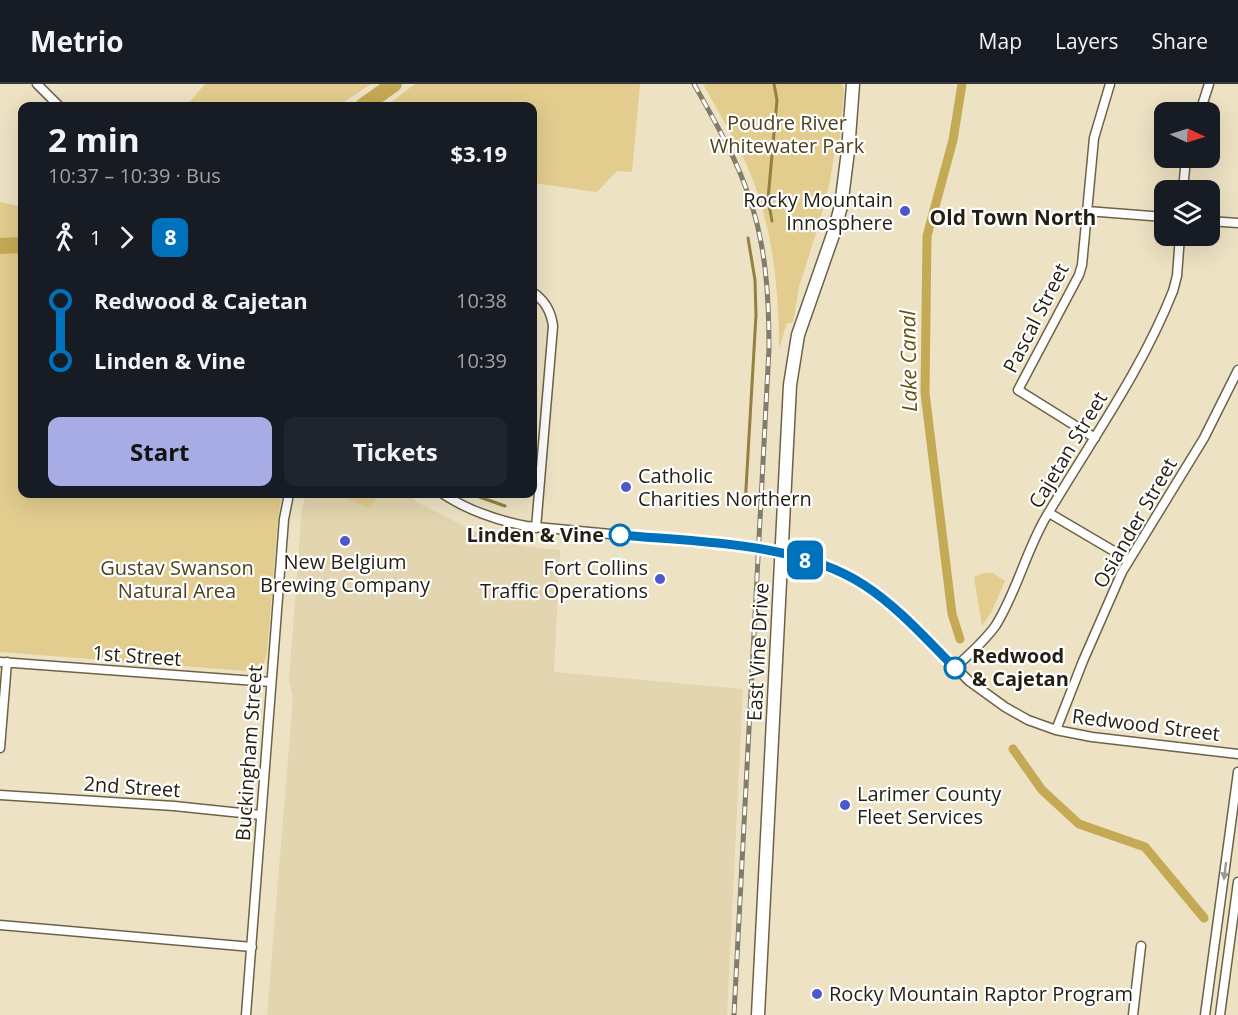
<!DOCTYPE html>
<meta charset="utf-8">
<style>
body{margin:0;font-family:"Open Sans",sans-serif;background:#20242c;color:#f1f3f6;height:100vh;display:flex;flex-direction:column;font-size:22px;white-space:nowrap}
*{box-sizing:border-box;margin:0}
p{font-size:20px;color:#9ea1a6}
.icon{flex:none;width:33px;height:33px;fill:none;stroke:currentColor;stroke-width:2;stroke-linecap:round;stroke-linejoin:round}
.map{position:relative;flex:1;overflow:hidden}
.details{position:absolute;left:18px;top:18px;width:519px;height:396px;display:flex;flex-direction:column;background:#171b24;border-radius:12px;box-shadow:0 6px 24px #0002}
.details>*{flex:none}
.badge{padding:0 12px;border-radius:9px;font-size:21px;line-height:39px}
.needle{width:39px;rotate:94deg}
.fabs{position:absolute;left:1154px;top:18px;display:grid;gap:12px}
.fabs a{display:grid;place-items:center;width:66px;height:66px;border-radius:12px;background:#171b24;box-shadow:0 6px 24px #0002;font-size:30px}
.map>.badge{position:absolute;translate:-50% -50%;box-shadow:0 0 0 3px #fff}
.legs{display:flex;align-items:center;gap:9px;height:66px;padding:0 30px;font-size:20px}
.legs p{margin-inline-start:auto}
.headline{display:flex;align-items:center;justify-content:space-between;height:102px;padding:0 30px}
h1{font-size:33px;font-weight:700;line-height:45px}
.button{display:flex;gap:12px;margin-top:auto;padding:12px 30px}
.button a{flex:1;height:69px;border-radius:12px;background:#a7ade4;color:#111;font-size:24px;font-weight:700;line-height:69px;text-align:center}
.button a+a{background:#20242c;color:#f1f3f6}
ul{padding:0 30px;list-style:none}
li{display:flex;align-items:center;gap:21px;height:60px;font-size:22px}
li i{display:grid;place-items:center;width:9px;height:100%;margin:0 8px;background:currentColor}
li i::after{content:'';width:15px;height:15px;margin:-8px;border:4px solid;border-radius:50%;background:#171b24}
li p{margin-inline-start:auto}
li:first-child i{background:linear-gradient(#0000 50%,currentColor 0)}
li:last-child i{background:linear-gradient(currentColor 50%,#0000 0)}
header{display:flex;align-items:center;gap:36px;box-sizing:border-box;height:84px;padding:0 30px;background:#171b24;border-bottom:2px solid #363941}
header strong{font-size:28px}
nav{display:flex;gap:33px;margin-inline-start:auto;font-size:21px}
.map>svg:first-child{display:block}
.built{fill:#e2d5af}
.green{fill:#e2cd8e}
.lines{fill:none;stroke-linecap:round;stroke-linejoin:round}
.stream{stroke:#948041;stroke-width:3}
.canal{stroke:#c5aa55;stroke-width:9}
.river{stroke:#c5aa55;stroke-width:16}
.street-casing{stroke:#6c6347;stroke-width:11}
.secondary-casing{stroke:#6c6347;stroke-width:15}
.street{stroke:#fff;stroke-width:8}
.secondary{stroke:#fff;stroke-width:12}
.rail-casing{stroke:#847c67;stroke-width:5}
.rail{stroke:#fff;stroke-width:3;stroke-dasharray:9;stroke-linecap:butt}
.oneway{fill:#9c9a95}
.line-1-casing{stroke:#fff;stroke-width:14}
.line-1{stroke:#0072bc;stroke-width:9}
.poi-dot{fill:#4d58cd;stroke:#fff;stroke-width:2}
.stop-1-dot{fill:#fff;stroke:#0072bc;stroke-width:3}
.labels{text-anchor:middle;stroke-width:4.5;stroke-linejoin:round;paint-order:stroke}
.park-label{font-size:20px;fill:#4f431e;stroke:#fff}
.poi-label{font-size:20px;fill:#231f13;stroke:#fff;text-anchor:start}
.street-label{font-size:20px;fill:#231f13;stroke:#fff}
.stop-label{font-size:20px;font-weight:bold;fill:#231f13;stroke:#fff;text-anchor:end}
.neighbourhood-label{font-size:21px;font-weight:bold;fill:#231f13;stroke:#fff}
.water-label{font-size:21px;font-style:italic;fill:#655210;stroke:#fff}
</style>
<header>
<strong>Metrio</strong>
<nav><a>Map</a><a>Layers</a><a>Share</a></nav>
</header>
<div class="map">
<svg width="1238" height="931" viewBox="0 0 1238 931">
<rect width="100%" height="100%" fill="#ede2c3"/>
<!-- built -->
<path class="built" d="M 306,410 L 407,410 L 417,418 L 475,448 L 522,462 L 560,466 L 554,588 L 743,605 L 727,931 L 267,931 L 293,614 L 289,596 L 302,424 Z"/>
<!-- green -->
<path class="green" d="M 205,0 L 371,0 L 338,22 L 186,22 Z
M 415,0 L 640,0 L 632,88 L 617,87 L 597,108 L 533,99 L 532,22 L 386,22 Z
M 703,0 L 842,0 L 844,7 L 840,54 L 836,59 L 830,97 L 821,133 L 799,203 L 793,239 L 787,239 L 779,265 C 779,201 772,136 745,77 C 732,51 717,25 703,0 Z
M 0,118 L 22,123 L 22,410 L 282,410 L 278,434 L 267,569 L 263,583 L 259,588 L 0,568 Z
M 343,410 L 377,410 L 374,418 L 369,424 L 350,416 Z
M 984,489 L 993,489 L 1005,497 L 992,527 L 982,542 L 974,493 Z"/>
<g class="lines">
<!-- stream -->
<path class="stream" d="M 772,137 L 768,115 L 777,16 L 774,0
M 471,410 L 505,422
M 745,422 L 756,231 L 755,196 L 748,154"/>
<!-- canal -->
<path class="canal" d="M 960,555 L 952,530 L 925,309 L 927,152 L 953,56 L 962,0
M 1013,665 L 1042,706 L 1079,740 L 1145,763 L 1204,834"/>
<!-- river -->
<path class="river" d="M 363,22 L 394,0
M 0,162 L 22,161"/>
<!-- street casing -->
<g class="street-casing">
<path id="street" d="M 37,0 L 59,22
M 1200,28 L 1209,0
M 1183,106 L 1186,74
M 1087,127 L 1164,133
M 1209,137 L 1238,139
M 532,208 C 545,216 551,227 553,242 L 536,444
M 1095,354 L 1018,306 L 1079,191 L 1082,181 L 1094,54 L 1110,0
M 443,410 C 469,427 496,436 526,442 L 758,464 L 827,482 L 863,500 L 885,517 L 909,537 L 969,597 L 1005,623 L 1028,636 L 1056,646 L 1092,653 L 1238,670
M 1049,429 L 1129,476
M 0,578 L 271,598
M 955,584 C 969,570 985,557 996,541 C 1017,507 1026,467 1046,433 C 1090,358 1141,288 1173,207 L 1177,192 L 1180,152
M 1056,646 L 1083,577 L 1122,488 L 1204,354 L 1238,286
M 0,664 L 7,578
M 0,711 L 174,722 L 261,731
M 0,841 L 252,863
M 246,931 L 284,435 L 289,410
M 1133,931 L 1141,862
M 1205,931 L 1238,688
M 1220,931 L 1238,798"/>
</g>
<!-- secondary casing -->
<g class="secondary-casing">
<path id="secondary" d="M 758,931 L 790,301 L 798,251 L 834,148 L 841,122 L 848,67 L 853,0"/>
</g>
<!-- street -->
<use href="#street" class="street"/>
<!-- secondary -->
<use href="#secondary" class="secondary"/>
<!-- rail casing -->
<g class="rail-casing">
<path id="rail" d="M 694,0 C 714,36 736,73 749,113 C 766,161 769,213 769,264 L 734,931"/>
</g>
<!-- rail -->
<use href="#rail" class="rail"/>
</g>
<!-- one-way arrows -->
<defs><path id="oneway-solid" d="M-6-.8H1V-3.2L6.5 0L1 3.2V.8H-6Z" transform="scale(1.5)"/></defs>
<use class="oneway" href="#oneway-solid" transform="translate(1225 787) rotate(97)"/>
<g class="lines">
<!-- line-1 casing -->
<g class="line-1-casing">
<path id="line-1" d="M 620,451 C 696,458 799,458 864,501 C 898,523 926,555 955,584"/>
</g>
<!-- line-1 -->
<use href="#line-1" class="line-1"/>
</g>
<!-- markers -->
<g class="poi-dot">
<circle cx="905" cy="127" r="6"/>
<circle cx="626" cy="403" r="6"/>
<circle cx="345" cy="457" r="6"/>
<circle cx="660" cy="495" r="6"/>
<circle cx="845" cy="721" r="6"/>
<circle cx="817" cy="910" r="6"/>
</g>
<g class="stop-1-dot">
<circle cx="620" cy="451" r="10"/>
<circle cx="955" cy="584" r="10"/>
</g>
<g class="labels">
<!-- park labels -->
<g class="park-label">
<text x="787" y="46">Poudre River<tspan x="787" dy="23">Whitewater Park</tspan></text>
<text x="177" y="491">Gustav Swanson<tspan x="177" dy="23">Natural Area</tspan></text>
</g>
<!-- poi labels -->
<g class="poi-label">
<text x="893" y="123" text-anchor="end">Rocky Mountain<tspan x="893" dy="23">Innosphere</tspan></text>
<text x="638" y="399">Catholic<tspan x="638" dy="23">Charities Northern</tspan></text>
<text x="345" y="485" text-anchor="middle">New Belgium<tspan x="345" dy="23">Brewing Company</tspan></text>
<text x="648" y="491" text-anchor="end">Fort Collins<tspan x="648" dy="23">Traffic Operations</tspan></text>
<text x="857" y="717">Larimer County<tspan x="857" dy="23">Fleet Services</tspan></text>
<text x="829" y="917">Rocky Mountain Raptor Program</text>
</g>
<!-- street labels -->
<g class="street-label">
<text transform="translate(1036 234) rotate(-63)" y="7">Pascal Street</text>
<text transform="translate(1068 366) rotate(-59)" y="7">Cajetan Street</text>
<text transform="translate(1135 439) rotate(-60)" y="7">Osiander Street</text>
<text transform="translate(758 568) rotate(-87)" y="7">East Vine Drive</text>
<text transform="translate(137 572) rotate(4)" y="7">1st Street</text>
<text transform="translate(1146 641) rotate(7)" y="7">Redwood Street</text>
<text transform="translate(249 669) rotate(-86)" y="7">Buckingham Street</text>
<text transform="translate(132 703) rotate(4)" y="7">2nd Street</text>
</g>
<!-- stop labels -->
<g class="stop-label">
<text x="604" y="458">Linden &amp; Vine</text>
<text x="972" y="579" text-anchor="start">Redwood<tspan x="972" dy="23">&amp; Cajetan</tspan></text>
</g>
<!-- neighbourhood labels -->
<g class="neighbourhood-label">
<text x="1013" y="141">Old Town North</text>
</g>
<!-- water labels -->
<g class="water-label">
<text transform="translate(909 277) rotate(-91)" y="7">Lake Canal</text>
</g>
</g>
</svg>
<div class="fabs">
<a><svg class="needle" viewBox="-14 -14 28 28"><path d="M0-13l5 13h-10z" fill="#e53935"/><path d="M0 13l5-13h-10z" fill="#9ea1a6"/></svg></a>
<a><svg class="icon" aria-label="layers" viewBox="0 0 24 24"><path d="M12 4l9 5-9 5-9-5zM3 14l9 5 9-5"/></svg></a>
</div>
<b class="badge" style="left:805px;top:476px;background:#0072bc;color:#fff">8</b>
<section class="details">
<div class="headline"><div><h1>2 min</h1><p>10:37 – 10:39 · Bus</p></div><b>$3.19</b></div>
<div class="legs"><svg class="icon" aria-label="walk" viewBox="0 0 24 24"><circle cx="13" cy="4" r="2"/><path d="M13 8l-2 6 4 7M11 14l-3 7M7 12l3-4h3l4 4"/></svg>1<svg class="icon" aria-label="forward" viewBox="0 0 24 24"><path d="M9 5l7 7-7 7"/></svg><b class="badge" style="background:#0072bc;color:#fff">8</b></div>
<ul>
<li><i style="color:#0072bc"></i><b>Redwood &amp; Cajetan</b><p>10:38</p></li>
<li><i style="color:#0072bc"></i><b>Linden &amp; Vine</b><p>10:39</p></li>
</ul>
<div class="button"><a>Start</a><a>Tickets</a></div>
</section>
</div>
